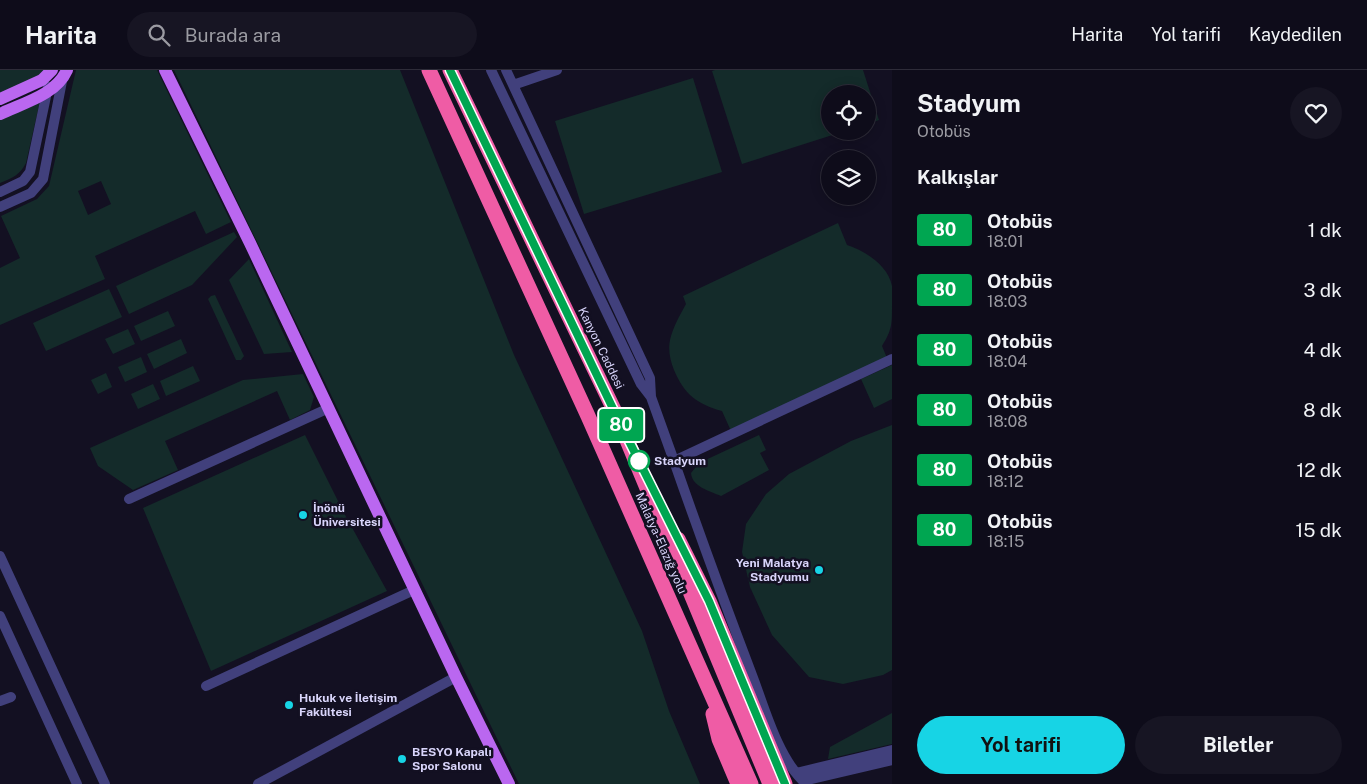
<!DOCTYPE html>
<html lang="tr">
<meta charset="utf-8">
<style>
body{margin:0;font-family:"Public Sans",sans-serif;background:#171523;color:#f1f3f6;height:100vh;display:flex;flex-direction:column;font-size:19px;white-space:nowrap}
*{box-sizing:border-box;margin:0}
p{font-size:16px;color:#9b9ba2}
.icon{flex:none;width:28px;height:28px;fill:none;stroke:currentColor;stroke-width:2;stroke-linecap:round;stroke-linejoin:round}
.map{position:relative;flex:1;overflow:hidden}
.details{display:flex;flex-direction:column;background:#0e0c1a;width:475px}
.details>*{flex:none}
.badge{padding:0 10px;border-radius:4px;font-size:18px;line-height:32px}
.buttons{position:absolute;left:821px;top:15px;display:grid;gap:10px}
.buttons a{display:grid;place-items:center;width:55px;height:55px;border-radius:50%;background:#0e0c1a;box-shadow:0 2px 12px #0003,0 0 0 1px #2e2c39;font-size:25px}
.map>.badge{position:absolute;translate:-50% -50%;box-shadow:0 0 0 2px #fff}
h2{padding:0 25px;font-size:19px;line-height:45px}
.round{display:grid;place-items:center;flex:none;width:52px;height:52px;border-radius:26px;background:#171523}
.head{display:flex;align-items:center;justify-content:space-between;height:85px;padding:0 25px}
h1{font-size:24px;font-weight:700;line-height:38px}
.button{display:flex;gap:10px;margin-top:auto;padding:10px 25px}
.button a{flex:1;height:58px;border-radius:30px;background:#17d4e5;color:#111;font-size:20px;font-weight:700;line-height:58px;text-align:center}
.button a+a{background:#171523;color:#f1f3f6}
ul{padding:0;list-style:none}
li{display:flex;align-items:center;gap:15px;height:60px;padding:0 25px}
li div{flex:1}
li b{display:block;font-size:19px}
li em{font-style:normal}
li .badge{min-width:55px;font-weight:700;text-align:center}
header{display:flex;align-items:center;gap:30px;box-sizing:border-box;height:70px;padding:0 25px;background:#0e0c1a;border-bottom:1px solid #2e2c39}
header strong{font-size:24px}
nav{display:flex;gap:28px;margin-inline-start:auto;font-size:18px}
.search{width:350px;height:45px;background:#171523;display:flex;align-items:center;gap:12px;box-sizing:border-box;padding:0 18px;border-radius:28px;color:#9b9ba2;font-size:19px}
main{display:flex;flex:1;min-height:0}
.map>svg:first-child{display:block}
.green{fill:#142b2a;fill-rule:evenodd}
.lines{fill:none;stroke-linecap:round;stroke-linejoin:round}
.minor{stroke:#41407c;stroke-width:10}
.major{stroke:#ba67f0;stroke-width:12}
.highway{stroke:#ef5ca5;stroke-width:15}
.line-casing{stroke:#fff;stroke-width:11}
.line{stroke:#00a651;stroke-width:8}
.stop-dot{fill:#fff;stroke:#00a651;stroke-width:2.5}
.poi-dot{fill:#17d4e5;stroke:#131022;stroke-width:2}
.labels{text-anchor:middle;stroke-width:5;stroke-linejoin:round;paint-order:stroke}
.street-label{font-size:12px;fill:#d9d5fb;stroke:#131022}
.stop-label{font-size:12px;font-weight:bold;fill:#d9d5fb;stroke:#131022;text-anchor:start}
.poi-label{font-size:12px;font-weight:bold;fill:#d9d5fb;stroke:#131022;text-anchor:start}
</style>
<header>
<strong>Harita</strong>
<div class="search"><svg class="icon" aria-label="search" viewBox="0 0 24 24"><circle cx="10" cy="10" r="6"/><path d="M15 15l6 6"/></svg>Burada ara</div>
<nav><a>Harita</a><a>Yol tarifi</a><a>Kaydedilen</a></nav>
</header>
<main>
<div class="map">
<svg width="892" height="714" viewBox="0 0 892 714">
<rect width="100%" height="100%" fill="#131022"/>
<!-- green -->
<path class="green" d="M 0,0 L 47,0 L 0,29 Z
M 76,0 L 157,0 L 231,152 L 206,164 L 195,141 L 95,186 L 105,209 L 0,255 L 0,198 L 20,188 L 1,146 L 37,129 L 49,116 ZM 101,111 L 111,134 L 88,145 L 78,121 Z
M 174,0 L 400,0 L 514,285 L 642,561 L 669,641 L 700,714 L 519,714 Z
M 715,0 L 863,0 L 879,50 L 868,54 L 868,24 L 830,24 L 830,61 L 845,61 L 742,94 L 712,1 Z
M 693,8 L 722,102 L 584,144 L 555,51 Z
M 40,31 L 26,93 C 20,105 12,108 0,113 L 0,50 Z
M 838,153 L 847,175 C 865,181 888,195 892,216 C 892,222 892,229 892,235 C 892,254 892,260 882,276 L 887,288 L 731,361 L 722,341 C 697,334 684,324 674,300 C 670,290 668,280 670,270 C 673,257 680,245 686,234 L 683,226 Z
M 234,162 L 237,167 L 192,215 L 129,244 L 116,216 Z
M 249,189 L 292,282 L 264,284 L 229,210 Z
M 109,219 L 122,247 L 46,281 L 33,253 Z
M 215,225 L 244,286 L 241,290 L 236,290 L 208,229 L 211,226 Z
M 168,241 L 175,256 L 141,271 L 134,256 Z
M 128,259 L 135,274 L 113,284 L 105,269 Z
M 181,269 L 187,283 L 154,299 L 147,284 Z
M 141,287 L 147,302 L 125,312 L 118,297 Z
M 892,295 L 892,329 L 874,338 L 861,309 Z
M 193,296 L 200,311 L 166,326 L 160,311 Z
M 106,303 L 112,317 L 98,324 L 91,310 Z
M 303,304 L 314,327 L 310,340 L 290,350 L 277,321 L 165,371 L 178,400 L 133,420 L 98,396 L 90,378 L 243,310 Z
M 153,314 L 160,329 L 138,339 L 131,324 Z
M 892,355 L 892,600 L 883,605 L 843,614 L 809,607 L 772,565 L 750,517 L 742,482 L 746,454 L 766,424 L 789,404 L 851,371 Z
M 305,365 L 344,443 L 387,521 L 211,601 L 143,438 Z
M 759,365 L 766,380 L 760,383 L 769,400 L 721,426 C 710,421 692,417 691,403 L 699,393 Z
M 892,643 L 892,674 L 828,689 L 830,677 Z"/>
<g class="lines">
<!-- minor -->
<path class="minor" d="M 491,0 L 641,314 L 651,327
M 506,0 L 650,308 L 651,327 L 674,391 L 892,289
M 513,15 L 557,0
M 0,122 L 23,111 L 30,102 L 48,17
M 0,137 L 31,123 L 43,109 L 63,6
M 674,391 C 699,463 725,534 752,605 C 765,639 777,685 803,711 L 892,690
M 129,429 L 329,338
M 0,486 L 105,714
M 0,546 L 77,714
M 206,616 L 414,520
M 0,631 L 11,627
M 796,703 L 892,680
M 258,714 L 456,607"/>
<!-- major -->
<path class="major" d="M 165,0 L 250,173 L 456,607 L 509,714
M 0,29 L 42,10 L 52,0
M 0,44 C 23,33 56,25 67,0"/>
<!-- highway -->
<path class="highway" d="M 429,0 L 588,346 L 751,714
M 450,0 L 617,346 L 770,714
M 678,469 L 709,531 L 785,714
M 713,644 L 719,669 L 738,714"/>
</g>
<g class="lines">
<!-- line casing -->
<g class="line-casing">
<path id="line" d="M 450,0 L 618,349 L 709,531 L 785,714"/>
</g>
<!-- line -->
<use href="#line" class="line"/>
</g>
<!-- markers -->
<circle class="stop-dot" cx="639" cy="391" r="10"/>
<g class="poi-dot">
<circle cx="303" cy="445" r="5"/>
<circle cx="819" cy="500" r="5"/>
<circle cx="289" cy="635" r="5"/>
<circle cx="402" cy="689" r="5"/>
</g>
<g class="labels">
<!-- street labels -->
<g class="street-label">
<text transform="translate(601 278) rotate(64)" y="4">Kanyon Caddesi</text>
<text transform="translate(661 473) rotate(66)" y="4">Malatya-Elazığ yolu</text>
</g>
<!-- stop labels -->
<g class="stop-label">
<text x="654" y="395">Stadyum</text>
</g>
<!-- poi labels -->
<g class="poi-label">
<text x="313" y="442">İnönü<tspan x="313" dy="14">Üniversitesi</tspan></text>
<text x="809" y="497" text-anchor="end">Yeni Malatya<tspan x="809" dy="14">Stadyumu</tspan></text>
<text x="299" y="632">Hukuk ve İletişim<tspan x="299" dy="14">Fakültesi</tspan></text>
<text x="412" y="686">BESYO Kapalı<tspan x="412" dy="14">Spor Salonu</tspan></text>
</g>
</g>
</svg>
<div class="buttons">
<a><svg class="icon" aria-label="locate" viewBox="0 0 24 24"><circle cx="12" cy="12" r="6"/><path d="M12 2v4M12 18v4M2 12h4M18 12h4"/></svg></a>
<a><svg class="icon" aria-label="layers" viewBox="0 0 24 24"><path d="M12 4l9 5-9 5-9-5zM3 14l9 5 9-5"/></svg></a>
</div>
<b class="badge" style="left:621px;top:355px;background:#00a651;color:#fff">80</b>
</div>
<section class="details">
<div class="head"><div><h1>Stadyum</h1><p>Otobüs</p></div><a class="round"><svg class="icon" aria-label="heart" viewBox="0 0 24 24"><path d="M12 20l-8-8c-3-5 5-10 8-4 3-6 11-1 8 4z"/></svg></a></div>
<h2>Kalkışlar</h2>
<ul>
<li><span class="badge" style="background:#00a651;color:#fff">80</span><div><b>Otobüs</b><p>18:01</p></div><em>1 dk</em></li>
<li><span class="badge" style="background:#00a651;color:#fff">80</span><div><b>Otobüs</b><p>18:03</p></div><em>3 dk</em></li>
<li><span class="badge" style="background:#00a651;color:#fff">80</span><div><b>Otobüs</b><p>18:04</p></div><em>4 dk</em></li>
<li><span class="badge" style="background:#00a651;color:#fff">80</span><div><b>Otobüs</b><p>18:08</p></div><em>8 dk</em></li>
<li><span class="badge" style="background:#00a651;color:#fff">80</span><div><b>Otobüs</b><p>18:12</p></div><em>12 dk</em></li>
<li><span class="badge" style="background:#00a651;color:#fff">80</span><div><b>Otobüs</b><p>18:15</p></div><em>15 dk</em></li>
</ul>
<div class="button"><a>Yol tarifi</a><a>Biletler</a></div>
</section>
</main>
